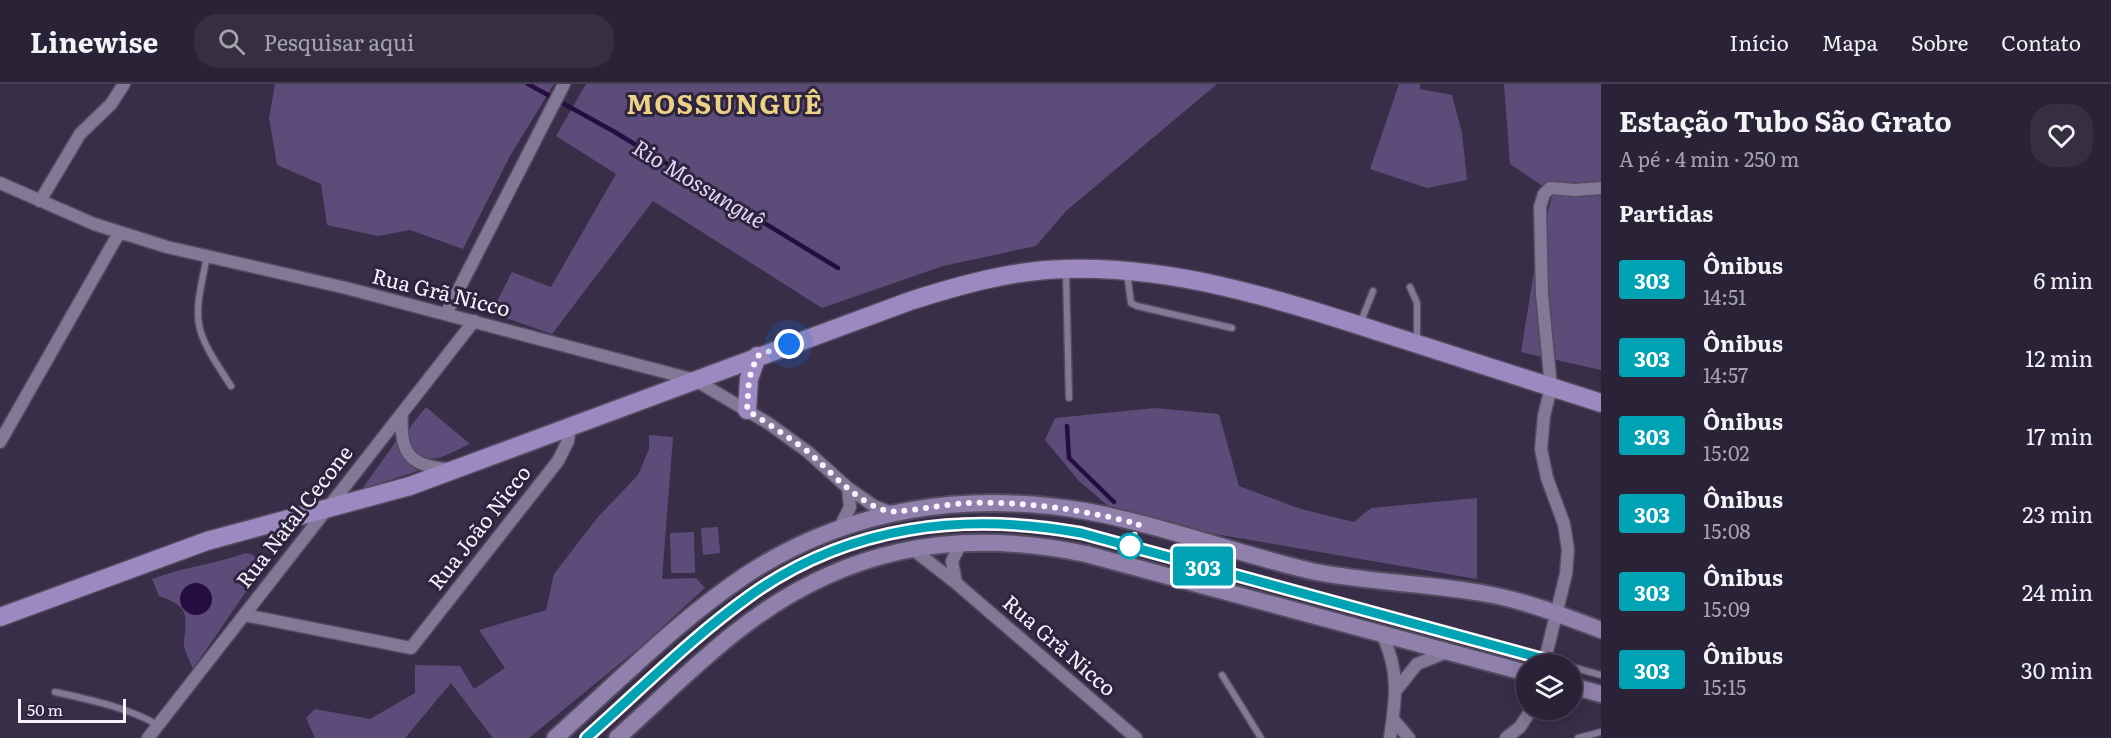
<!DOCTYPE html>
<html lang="pt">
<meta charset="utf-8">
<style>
body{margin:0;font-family:Literata,serif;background:#362f42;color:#f1f3f6;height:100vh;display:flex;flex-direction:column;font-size:22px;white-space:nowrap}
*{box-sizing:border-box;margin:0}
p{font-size:20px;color:#a5a4ad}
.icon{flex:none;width:33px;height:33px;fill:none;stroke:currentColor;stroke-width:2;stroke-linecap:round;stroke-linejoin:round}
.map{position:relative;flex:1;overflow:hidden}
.details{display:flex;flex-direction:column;background:#2a2236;width:510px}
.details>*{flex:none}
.badge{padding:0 12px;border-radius:4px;font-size:21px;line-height:39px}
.fabs{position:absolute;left:1516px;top:570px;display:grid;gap:12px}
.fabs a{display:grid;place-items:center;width:66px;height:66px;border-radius:50%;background:#2a2236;box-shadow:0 3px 15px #0003,0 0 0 2px #463f51;font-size:30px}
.scale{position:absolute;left:18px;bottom:15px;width:108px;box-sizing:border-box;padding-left:6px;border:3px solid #f6f3fd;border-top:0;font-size:16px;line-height:21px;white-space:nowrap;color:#f6f3fd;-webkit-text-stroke:4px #2e243e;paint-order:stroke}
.you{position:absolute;width:30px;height:30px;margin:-15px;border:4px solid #fff;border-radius:50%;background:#1a73e8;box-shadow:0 0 0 9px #1a73e833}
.map>.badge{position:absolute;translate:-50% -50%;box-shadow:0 0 0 3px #fff}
h2{padding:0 18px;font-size:22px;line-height:54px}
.round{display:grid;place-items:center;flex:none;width:63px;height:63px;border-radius:24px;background:#362f42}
.overview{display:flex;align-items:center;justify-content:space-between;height:102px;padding:0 18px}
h1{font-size:28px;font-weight:700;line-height:45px}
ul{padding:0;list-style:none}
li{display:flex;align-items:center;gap:18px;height:78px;padding:0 18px}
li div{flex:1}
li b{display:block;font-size:22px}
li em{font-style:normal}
li .badge{min-width:66px;font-weight:700;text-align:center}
header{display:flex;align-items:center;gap:36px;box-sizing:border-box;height:84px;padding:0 30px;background:#2a2236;border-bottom:2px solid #463f51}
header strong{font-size:28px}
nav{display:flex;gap:33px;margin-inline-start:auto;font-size:21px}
.search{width:420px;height:54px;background:#362f42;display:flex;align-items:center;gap:15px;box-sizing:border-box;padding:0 21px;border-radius:24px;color:#a5a4ad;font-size:22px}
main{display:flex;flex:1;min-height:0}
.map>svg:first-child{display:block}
.green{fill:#5d4c79}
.water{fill:#250d41}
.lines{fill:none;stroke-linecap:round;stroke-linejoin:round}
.stream{stroke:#250d41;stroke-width:4.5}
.lane-casing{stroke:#534b60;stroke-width:9}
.street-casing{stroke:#534b60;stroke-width:15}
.secondary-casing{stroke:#534b60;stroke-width:20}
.primary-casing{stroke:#534b60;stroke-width:21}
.lane{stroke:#837896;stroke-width:6}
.street{stroke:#837896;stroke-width:12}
.secondary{stroke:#9080ab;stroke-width:16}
.primary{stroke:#9d89c0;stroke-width:18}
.street-bridge-casing{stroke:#534b60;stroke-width:15;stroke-linecap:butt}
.street-bridge{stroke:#837896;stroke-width:12}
.line-casing{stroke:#fff;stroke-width:14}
.line{stroke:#00a3b4;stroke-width:9}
.walk{stroke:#f6f3fd;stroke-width:6;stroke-dasharray:0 10.8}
.stop-dot{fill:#fff;stroke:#00a3b4;stroke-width:3}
.labels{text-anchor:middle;stroke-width:6;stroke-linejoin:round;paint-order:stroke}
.street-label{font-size:21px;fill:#f6f3fd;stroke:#2e243e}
.water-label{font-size:22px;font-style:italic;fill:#e2d6fa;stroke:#2e243e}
.district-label{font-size:27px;font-weight:bold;letter-spacing:1.5px;fill:#edd286;stroke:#2e243e}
</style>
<header>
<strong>Linewise</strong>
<div class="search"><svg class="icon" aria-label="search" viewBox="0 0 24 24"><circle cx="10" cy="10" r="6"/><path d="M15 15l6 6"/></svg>Pesquisar aqui</div>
<nav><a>Início</a><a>Mapa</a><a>Sobre</a><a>Contato</a></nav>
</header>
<main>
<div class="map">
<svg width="1601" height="654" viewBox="0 0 1601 654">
<rect width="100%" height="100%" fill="#382e48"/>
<!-- green -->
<path class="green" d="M 275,0 L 554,0 L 510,72 L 463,165 L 410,146 L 378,152 L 327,141 L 321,100 L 277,81 L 269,34 Z
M 586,0 L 1217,0 L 1066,127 L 1036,162 L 943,182 L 822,224 L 653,117 L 552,250 L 491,229 L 512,188 L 551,203 L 616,90 L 556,52 Z
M 1399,0 L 1420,0 L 1420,5 L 1452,11 L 1462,49 L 1467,96 L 1427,104 L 1370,85 Z
M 1504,0 L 1601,0 L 1601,286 L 1521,268 L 1538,163 L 1553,109 L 1510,80 Z
M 426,323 L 470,360 C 460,364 449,371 438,374 C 420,378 401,360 411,342 C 415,335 422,329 426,323 Z
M 1155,324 L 1219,330 L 1239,402 L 1301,425 L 1354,438 L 1371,424 L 1477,414 L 1477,495 L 1122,434 L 1079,397 L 1045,356 L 1055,334 Z
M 649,351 L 673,353 L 662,495 L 696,494 L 705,504 L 640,563 L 529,654 L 493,654 L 451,599 L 405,654 L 315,654 L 306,634 L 315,625 L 370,635 L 415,609 L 415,581 L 460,582 L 474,605 L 505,584 L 479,546 L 546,526 L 554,490 L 598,433 L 638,391 L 649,365 Z
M 397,356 L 406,376 L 418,387 L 362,405 Z
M 718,443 L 720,469 L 703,471 L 701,444 Z
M 694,448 L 695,489 L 671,489 L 670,449 Z
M 246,469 L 253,471 L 259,477 L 258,490 L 193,585 C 190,577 183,566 184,558 C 187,529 189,523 159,512 L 152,495 C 183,483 215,480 246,469 Z"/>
<!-- water -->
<path class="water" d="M180 515a16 16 0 1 1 32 0a16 16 0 1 1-32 0Z"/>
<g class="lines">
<!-- stream -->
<path class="stream" d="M 528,0 L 613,47 L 838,184
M 1067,342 L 1069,374 L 1114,418"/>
<!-- lane casing -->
<g class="lane-casing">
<path id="lane" d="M 207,173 C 192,241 193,244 231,302
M 1066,189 L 1069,314
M 1127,189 L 1131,219 L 1137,222 L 1232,244
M 1410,203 L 1417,219 L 1417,257
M 1360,240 L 1373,207
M 1572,583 L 1601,591
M 1222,591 L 1261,654
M 55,608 C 91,616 126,623 158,641
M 586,654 C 640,606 692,552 751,511 C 850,441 965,428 1081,449 L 1562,580
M 1578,654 L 1601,648"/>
</g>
<!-- street casing -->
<g class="street-casing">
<path id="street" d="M 0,99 L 94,140 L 167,163 L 346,204 L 695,296 L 768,339 L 808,368 L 848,404 L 874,422 L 890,428
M 40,117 L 80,50 L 111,20 L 124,0
M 446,230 L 564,0
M 402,330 C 399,369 410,383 450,385
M 0,358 L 119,149
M 840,443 L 850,423 L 848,404
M 911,464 L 956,499 L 1136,654
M 956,499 L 952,477 L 962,457
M 244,531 L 411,564 L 558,377 L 568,357 L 570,343
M 1552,547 L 1566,490 L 1568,466 L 1564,440 L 1547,394 L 1541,365 L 1544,332 L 1551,303 L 1542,210 L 1540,123 L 1544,110 L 1550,104 L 1575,106 L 1601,104
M 1382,550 C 1400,588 1396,614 1390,654
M 1397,605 L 1417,580 L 1447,568
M 1393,635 L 1409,654
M 148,654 L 474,237
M 1506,654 L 1520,643 L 1531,626"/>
</g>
<!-- secondary casing -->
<g class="secondary-casing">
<path id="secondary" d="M 1572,602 L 1601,610
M 555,654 C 617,599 677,537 746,491 C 848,424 966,407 1085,427 C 1162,441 1235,469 1311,487 C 1369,499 1429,499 1487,510 C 1526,517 1564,532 1601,546
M 617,654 C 655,620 692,583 732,551 C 839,465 952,442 1086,470 L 1527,589"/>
</g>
<!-- primary casing -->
<g class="primary-casing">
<path id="primary" d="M 747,326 L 749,295 L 757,272
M 0,533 L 207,457 L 410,402 L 910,217 C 960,201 1013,186 1066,185 C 1176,182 1277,215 1380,248 C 1454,272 1528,295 1601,319"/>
</g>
<!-- lane -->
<use href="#lane" class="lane"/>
<!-- street -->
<use href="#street" class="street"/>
<!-- secondary -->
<use href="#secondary" class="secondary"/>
<!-- primary -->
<use href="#primary" class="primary"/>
<!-- street-bridge casing -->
<g class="street-bridge-casing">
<path id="street-bridge" d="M 1544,580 L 1552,547"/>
</g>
<!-- street-bridge -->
<use href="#street-bridge" class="street-bridge"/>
</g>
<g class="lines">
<!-- line casing -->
<g class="line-casing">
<path id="line" d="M 586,654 C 640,606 692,553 751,511 C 849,441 965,428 1081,449 L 1562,580"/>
</g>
<!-- line -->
<use href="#line" class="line"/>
<!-- walk -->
<path class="walk" d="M 789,260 L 757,272 L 749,295 L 747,326 C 767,339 787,352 807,367 C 831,387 855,418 887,427 C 895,430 952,419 968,419 C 1026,417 1083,426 1139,440 L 1130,462"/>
</g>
<!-- markers -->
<circle class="stop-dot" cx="1130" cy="462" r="12"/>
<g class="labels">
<!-- street labels -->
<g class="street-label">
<text transform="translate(441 209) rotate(14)" y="7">Rua Grã Nicco</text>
<text transform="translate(295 433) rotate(-52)" y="7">Rua Natal Cecone</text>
<text transform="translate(480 444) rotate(-52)" y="7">Rua João Nicco</text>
<text transform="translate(1059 562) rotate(41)" y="7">Rua Grã Nicco</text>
</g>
<!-- water labels -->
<g class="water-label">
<text transform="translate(699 100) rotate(31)" y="8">Rio Mossunguê</text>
</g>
<!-- district labels -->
<g class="district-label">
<text x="725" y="30">MOSSUNGUÊ</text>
</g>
</g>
</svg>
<div class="fabs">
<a><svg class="icon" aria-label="layers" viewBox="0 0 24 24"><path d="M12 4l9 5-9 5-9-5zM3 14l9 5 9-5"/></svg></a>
</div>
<div class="scale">50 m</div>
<div class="you" style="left:789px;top:260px"></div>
<b class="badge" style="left:1203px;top:482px;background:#00a3b4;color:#fff">303</b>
</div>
<section class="details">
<div class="overview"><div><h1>Estação Tubo São Grato</h1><p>A pé · 4 min · 250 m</p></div><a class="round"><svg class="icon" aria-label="heart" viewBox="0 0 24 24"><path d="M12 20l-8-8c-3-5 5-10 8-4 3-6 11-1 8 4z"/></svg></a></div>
<h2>Partidas</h2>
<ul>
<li><span class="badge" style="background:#00a3b4;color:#fff">303</span><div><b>Ônibus</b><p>14:51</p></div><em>6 min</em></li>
<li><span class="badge" style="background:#00a3b4;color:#fff">303</span><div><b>Ônibus</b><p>14:57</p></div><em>12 min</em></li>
<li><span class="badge" style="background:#00a3b4;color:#fff">303</span><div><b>Ônibus</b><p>15:02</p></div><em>17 min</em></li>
<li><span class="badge" style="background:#00a3b4;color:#fff">303</span><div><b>Ônibus</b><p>15:08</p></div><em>23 min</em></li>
<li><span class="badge" style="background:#00a3b4;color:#fff">303</span><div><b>Ônibus</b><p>15:09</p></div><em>24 min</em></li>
<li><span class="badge" style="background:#00a3b4;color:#fff">303</span><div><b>Ônibus</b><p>15:15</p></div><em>30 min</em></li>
</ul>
</section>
</main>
